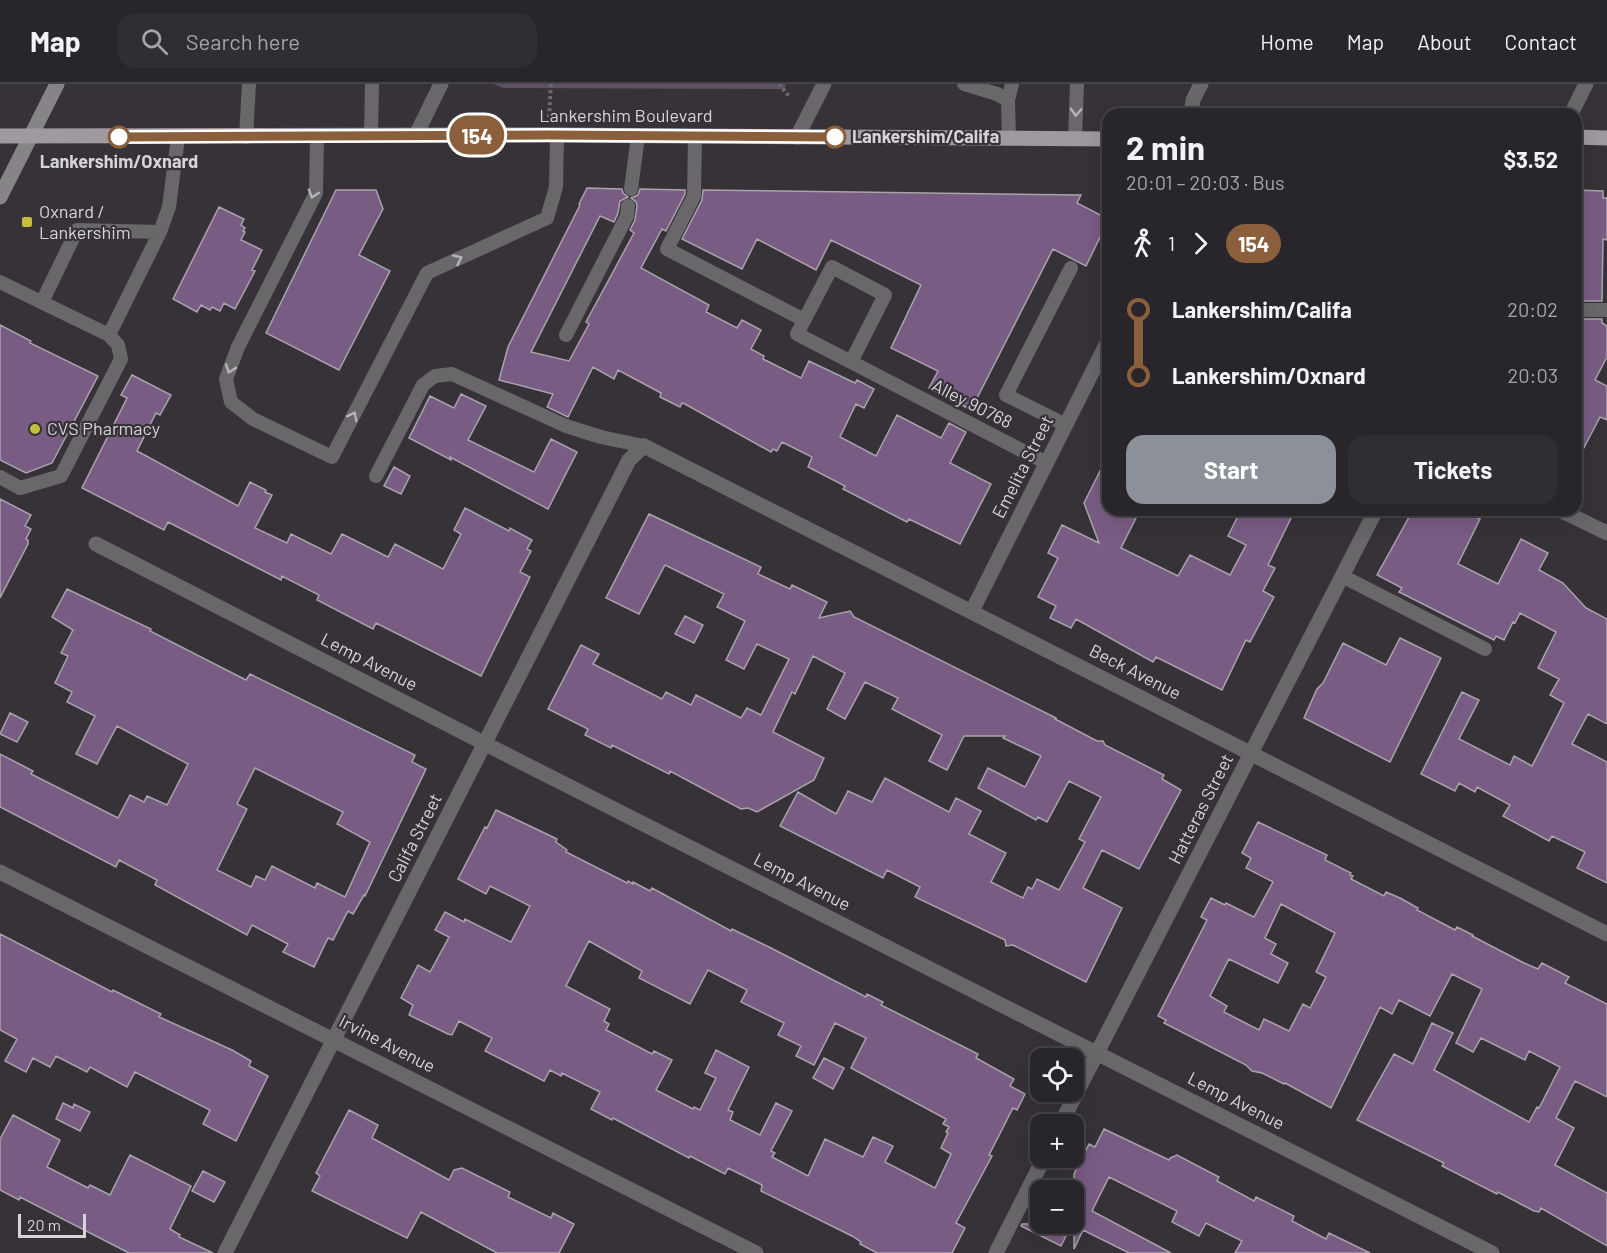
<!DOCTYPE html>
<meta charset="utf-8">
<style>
body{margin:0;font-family:Barlow,sans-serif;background:#302e32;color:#f1f3f6;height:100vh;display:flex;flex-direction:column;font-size:22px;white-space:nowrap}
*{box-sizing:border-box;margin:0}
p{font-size:20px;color:#a5a5a8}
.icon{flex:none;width:33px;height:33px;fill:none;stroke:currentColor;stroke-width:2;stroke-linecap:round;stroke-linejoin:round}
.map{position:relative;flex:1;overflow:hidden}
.sheet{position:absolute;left:1102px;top:24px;width:480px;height:408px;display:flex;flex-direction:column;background:#28262a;border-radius:18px;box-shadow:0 6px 24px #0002,0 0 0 2px #444347}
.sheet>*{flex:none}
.badge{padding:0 12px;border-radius:20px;font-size:21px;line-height:39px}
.buttons{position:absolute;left:1030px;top:964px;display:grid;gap:12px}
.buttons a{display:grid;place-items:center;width:54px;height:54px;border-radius:12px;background:#28262a;box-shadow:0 6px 24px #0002,0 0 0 2px #444347;font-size:30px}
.scale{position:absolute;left:18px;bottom:15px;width:68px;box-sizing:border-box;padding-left:6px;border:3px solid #d6d4d8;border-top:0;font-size:16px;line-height:21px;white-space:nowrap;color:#d6d4d8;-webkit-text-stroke:4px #363238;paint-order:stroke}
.map>.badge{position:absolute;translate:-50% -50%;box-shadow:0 0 0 3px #fff}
.legs{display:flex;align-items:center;gap:9px;height:66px;padding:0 24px;font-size:20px}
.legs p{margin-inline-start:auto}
.head{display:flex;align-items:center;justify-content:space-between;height:102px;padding:0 24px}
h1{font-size:33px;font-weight:700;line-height:45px}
.cta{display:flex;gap:12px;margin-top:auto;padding:12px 24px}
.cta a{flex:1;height:69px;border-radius:18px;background:#8c9099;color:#fff;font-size:24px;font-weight:700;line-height:69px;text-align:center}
.cta a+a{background:#302e32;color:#f1f3f6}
ul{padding:0 24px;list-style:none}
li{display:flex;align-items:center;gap:21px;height:66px;font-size:22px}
li i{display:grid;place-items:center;width:9px;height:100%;margin:0 8px;background:currentColor}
li i::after{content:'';width:15px;height:15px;margin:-8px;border:4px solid;border-radius:50%;background:#28262a}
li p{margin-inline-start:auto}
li:first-child i{background:linear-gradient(#0000 50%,currentColor 0)}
li:last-child i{background:linear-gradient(currentColor 50%,#0000 0)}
header{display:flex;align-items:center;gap:36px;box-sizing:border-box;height:84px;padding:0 30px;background:#28262a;border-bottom:2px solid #444347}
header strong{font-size:28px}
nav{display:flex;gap:33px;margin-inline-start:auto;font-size:21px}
.search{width:420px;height:54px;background:#302e32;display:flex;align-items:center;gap:15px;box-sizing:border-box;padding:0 21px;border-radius:18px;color:#a5a5a8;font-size:22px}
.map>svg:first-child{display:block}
.green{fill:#604f66}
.building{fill:#795c84;stroke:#a9a3ab;stroke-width:1.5;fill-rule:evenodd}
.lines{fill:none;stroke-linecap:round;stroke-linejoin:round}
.path{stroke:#6e6a70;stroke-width:4;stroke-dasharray:3 3;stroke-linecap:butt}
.service{stroke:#69676a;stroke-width:14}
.minor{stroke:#69676a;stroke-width:15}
.secondary{stroke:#878488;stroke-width:15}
.primary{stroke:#9e9aa0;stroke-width:15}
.oneway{stroke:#b5b3b7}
.line-1-casing{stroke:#fff;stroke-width:14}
.line-1{stroke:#8b5e3c;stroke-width:9}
.stop-1-dot{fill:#fff;stroke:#8b5e3c;stroke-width:3}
.poi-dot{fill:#c4bd3e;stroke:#363238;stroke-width:2}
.labels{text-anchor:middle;stroke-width:4.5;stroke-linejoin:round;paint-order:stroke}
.street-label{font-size:18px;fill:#d6d4d8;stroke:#363238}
.stop-label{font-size:18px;font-weight:bold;fill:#d6d4d8;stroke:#363238;text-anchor:start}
.poi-label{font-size:18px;fill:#d6d4d8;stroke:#363238;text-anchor:start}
</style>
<header>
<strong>Map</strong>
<div class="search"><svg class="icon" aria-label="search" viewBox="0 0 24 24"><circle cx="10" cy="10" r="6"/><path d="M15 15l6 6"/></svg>Search here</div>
<nav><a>Home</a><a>Map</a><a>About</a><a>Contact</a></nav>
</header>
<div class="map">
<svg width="1607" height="1169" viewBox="0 0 1607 1169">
<rect width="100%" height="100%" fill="#363238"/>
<!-- green -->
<path class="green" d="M 493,0 L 786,0 L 784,5 L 504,4 Z"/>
<!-- building -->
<path class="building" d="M 587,104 L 622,105 L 623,109 L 628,113 L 620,117 L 618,129 L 614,138 L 600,132 L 531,268 L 569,277 L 589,240 L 586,238 L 634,149 L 630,146 L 635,136 L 637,122 L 636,118 L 631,114 L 638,111 L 640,105 L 685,106 L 685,110 L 666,147 L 662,145 L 641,184 L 709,221 L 706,228 L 737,244 L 742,236 L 761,246 L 751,265 L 764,272 L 763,275 L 801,294 L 809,277 L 855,299 L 857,296 L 874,305 L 864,324 L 856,320 L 840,353 L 876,372 L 897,331 L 941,354 L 949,339 L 966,348 L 950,379 L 991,400 L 960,460 L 909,435 L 907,438 L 843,405 L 845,402 L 808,383 L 812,373 L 782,358 L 777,367 L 773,365 L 771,368 L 685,320 L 682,319 L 680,323 L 660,313 L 661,309 L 618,286 L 614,295 L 593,283 L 568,333 L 547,323 L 553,310 L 499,296 L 508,263 L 580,121 L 579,120 Z
M 336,106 L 376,106 L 383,125 L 359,171 L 390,187 L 339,286 L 266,249 Z
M 703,106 L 1081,111 L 1077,119 L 1108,135 L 1108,137 L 1086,182 L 1053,165 L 971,326 L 929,304 L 938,287 L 891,264 L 921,201 L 831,156 L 816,186 L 757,155 L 742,185 L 682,155 L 702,116 Z
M 1576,106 L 1603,107 L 1603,114 L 1607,114 L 1607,156 L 1603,155 L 1602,217 L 1576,217 Z
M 219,123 L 244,135 L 241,141 L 245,144 L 243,147 L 245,148 L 241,156 L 262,166 L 252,186 L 255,187 L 235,225 L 224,219 L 220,227 L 212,223 L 210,226 L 201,221 L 197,228 L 173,215 Z
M 1576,235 L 1602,235 L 1602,239 L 1607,242 L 1607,273 L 1595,296 L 1607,302 L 1607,336 L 1600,333 L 1576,379 Z
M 0,241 L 31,257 L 30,259 L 98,292 L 52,379 L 26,389 L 0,376 Z
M 132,291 L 171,311 L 160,331 L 156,329 L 137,367 L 238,422 L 250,398 L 266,406 L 265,408 L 272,411 L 255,444 L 287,459 L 291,450 L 331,470 L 342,450 L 388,473 L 395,460 L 443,485 L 461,450 L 454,446 L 465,424 L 509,447 L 510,444 L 532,456 L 527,465 L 531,467 L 520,488 L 530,493 L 481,592 L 376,539 L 373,545 L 317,516 L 319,511 L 282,492 L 281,496 L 168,438 L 164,446 L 82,404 L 127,314 L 121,311 Z
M 461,310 L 486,322 L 468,356 L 534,388 L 551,355 L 577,368 L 548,425 L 450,373 L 451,376 L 409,354 L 430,312 L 454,324 Z
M 1108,371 L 1108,426 L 1140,426 L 1121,464 L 1178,492 L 1190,471 L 1230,491 L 1246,461 L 1228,452 L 1241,426 L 1295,426 L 1268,481 L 1275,484 L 1263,507 L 1274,513 L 1250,558 L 1246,556 L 1222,606 L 1156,573 L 1153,578 L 1076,535 L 1071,544 L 1050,534 L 1056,522 L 1038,513 L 1058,474 L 1048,469 L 1062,441 L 1099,459 L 1084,419 Z
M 394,383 L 410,392 L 401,410 L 384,402 Z
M 0,415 L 31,431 L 25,442 L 31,445 L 26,455 L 28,456 L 28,460 L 0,514 Z
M 1413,426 L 1463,426 L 1480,435 L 1458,480 L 1498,500 L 1521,455 L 1548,469 L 1539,486 L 1563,499 L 1586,524 L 1607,535 L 1607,640 L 1588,630 L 1572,660 L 1607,678 L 1607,799 L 1577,784 L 1585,768 L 1552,752 L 1549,757 L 1503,732 L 1510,721 L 1477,703 L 1475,708 L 1459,699 L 1455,707 L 1421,690 L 1462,608 L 1479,616 L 1459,655 L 1510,681 L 1514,672 L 1532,682 L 1564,619 L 1550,611 L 1559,595 L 1538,584 L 1556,548 L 1520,529 L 1515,539 L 1513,538 L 1504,556 L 1496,552 L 1494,556 L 1399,508 L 1402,504 L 1377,491 Z
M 649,430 L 761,483 L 758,490 L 790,505 L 792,501 L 827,518 L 819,534 L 850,527 L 854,533 L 1056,634 L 1055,635 L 1097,657 L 1103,657 L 1105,661 L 1164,691 L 1162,695 L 1181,706 L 1139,785 L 1102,766 L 1083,804 L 1122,824 L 1086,898 L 1013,861 L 1006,862 L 1005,856 L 915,813 L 920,803 L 887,786 L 883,794 L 780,742 L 798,708 L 836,730 L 848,707 L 872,718 L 885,694 L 949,728 L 956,714 L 981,727 L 969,750 L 1006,769 L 991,798 L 1023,814 L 1028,803 L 1032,805 L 1037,795 L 1059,806 L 1085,758 L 1079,755 L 1101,713 L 1069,697 L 1047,738 L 1038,733 L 1036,736 L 978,704 L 988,684 L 1025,703 L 1041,672 L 1003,654 L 1005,652 L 964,652 L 947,686 L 929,677 L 942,651 L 892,625 L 898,614 L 865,598 L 845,635 L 827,625 L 845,589 L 813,572 L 795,610 L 792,608 L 773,648 L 824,674 L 814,696 L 757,728 L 748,724 L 741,725 L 670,687 L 669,690 L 612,661 L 611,664 L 585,651 L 588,645 L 548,625 L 581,561 L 599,570 L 593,580 L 662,615 L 666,608 L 691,621 L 696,611 L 741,634 L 747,624 L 761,631 L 789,575 L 757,560 L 744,585 L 726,576 L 745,537 L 717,523 L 724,510 L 665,481 L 639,530 L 606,514 Z
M 67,505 L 151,545 L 150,547 L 246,596 L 250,590 L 415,671 L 412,678 L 426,685 L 365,812 L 364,811 L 353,830 L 348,827 L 333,856 L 328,854 L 314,883 L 283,868 L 288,860 L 252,841 L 247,851 L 155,801 L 157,796 L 119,776 L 116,783 L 0,723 L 0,670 L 33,687 L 31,690 L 118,734 L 130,711 L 144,718 L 147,712 L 167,721 L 188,680 L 117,642 L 97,680 L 76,670 L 95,632 L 67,618 L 72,608 L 55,599 L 68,572 L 61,569 L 73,546 L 52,533 ZM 255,684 L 343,728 L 337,740 L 370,758 L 345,813 L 317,799 L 315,804 L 272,782 L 265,796 L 256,792 L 251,803 L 217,786 L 247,725 L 237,720 Z
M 685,532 L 703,541 L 694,559 L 675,550 Z
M 1400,554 L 1441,574 L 1390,678 L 1304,634 L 1317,605 L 1323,599 L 1343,559 L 1386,581 Z
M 10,629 L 28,638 L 17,658 L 0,650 Z
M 496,726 L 557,755 L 556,758 L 567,766 L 566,768 L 627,799 L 628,797 L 633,800 L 633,798 L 650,807 L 652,804 L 731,847 L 732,845 L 771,864 L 866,913 L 867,910 L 883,918 L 881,921 L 978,970 L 976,974 L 1014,995 L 1010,1002 L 1025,1010 L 1017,1026 L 1013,1024 L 989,1071 L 992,1072 L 956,1139 L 965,1144 L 952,1169 L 877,1169 L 860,1160 L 861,1158 L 852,1152 L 761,1107 L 762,1101 L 728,1084 L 725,1090 L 690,1072 L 689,1074 L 613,1034 L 612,1036 L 591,1025 L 600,1008 L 562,989 L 561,992 L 550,986 L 544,997 L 485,967 L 492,954 L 459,937 L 452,951 L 448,950 L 409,931 L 413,921 L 401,914 L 418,881 L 430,888 L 449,853 L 435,846 L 445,828 L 464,838 L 465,835 L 511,858 L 530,822 L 490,802 L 486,810 L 458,795 L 485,743 L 487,744 ZM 589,857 L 642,887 L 639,894 L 690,920 L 708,886 L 747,906 L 741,918 L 784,939 L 778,951 L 801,962 L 796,972 L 814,981 L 835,939 L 866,954 L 851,984 L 946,1035 L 943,1040 L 949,1043 L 946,1048 L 948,1049 L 941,1064 L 951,1070 L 935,1104 L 885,1078 L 893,1062 L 873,1053 L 863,1073 L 825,1055 L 808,1092 L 772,1073 L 775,1069 L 771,1067 L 792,1027 L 776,1019 L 760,1051 L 730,1036 L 733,1028 L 728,1026 L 749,983 L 716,966 L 705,989 L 716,994 L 700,1026 L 694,1023 L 693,1025 L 656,1006 L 672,976 L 654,967 L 652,970 L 606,946 L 609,940 L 604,937 L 610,925 L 566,902 Z
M 1258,738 L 1327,771 L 1325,776 L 1351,789 L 1350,791 L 1353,792 L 1351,795 L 1384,812 L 1386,808 L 1400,814 L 1418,824 L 1417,826 L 1455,846 L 1457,843 L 1473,851 L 1472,852 L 1524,879 L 1538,885 L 1542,879 L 1569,893 L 1565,899 L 1607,920 L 1607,1013 L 1575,997 L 1556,1034 L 1574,1044 L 1555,1081 L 1607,1109 L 1607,1162 L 1541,1124 L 1539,1128 L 1534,1127 L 1498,1108 L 1497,1110 L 1442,1082 L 1444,1079 L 1357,1036 L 1394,970 L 1413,980 L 1432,939 L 1453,949 L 1434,986 L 1529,1038 L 1537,1023 L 1539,1024 L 1560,983 L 1529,967 L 1525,976 L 1481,954 L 1473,968 L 1456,959 L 1482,905 L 1452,890 L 1430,932 L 1399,916 L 1392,930 L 1380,923 L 1331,1024 L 1285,999 L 1284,1000 L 1262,989 L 1252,987 L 1246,981 L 1164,939 L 1166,936 L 1158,932 L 1207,836 L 1201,833 L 1211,814 L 1225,821 L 1226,819 L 1254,833 L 1273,798 L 1246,784 L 1251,774 L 1242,769 ZM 1281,820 L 1335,849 L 1316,888 L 1326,893 L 1310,924 L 1303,920 L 1289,947 L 1264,935 L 1259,946 L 1224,928 L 1227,922 L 1210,912 L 1229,875 L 1278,899 L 1288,879 L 1271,870 L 1276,860 L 1265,854 Z
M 0,850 L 112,908 L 113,906 L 161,930 L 159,933 L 232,966 L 251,977 L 249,982 L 268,992 L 236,1057 L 203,1040 L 210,1026 L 135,988 L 127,1003 L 90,983 L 87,988 L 56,972 L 50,983 L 33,974 L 26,988 L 5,977 L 17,955 L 0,946 Z
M 824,974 L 844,984 L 833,1005 L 813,994 Z
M 63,1019 L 73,1024 L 74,1020 L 90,1028 L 80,1047 L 56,1035 Z
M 349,1026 L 378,1041 L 372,1054 L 449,1096 L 454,1086 L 462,1084 L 510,1108 L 508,1113 L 551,1134 L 553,1129 L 574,1140 L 559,1169 L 497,1169 L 421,1128 L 407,1154 L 312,1107 L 320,1092 L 316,1089 Z
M 13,1031 L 60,1056 L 47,1083 L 88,1104 L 90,1101 L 110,1111 L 130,1071 L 191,1102 L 170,1145 L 180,1151 L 179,1153 L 213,1169 L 129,1169 L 20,1113 L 19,1116 L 0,1106 L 0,1055 Z
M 1104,1045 L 1169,1076 L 1170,1074 L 1177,1071 L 1219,1093 L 1217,1097 L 1254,1117 L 1256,1113 L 1294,1132 L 1292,1137 L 1326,1155 L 1329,1149 L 1370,1169 L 1235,1169 L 1242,1157 L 1206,1139 L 1199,1152 L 1172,1138 L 1177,1127 L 1109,1093 L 1092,1127 L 1171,1169 L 1129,1169 L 1083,1146 L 1074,1165 L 1074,1090 L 1089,1060 L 1095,1063 Z
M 203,1087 L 225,1098 L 214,1118 L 192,1107 Z
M 1022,1140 L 1072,1140 L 1061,1162 L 1021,1142 Z"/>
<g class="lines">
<!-- path -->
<path class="path" d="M 779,0 L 789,12
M 549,33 L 551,0"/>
<!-- service -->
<path class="service" d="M 964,0 L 997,10 L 1008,16
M 317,52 L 316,109 L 238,263 L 226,295 L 231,318 L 253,335 L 332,373 L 427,189 L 547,134 L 556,103 L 557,52
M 371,52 L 372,0
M 695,52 L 694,112 L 667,165 L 804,236
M 246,53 L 249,0
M 1009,55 L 1008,16 L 1012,0
M 1075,55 L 1077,0
M 631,105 L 638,52
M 0,198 L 109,251 L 160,148 L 169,123 L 178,53
M 42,218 L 77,146 L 160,148
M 1576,226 L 1607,226
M 566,251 L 627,132 L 628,122
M 851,278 L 885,211 L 832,183 L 797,250 L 1021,366 L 1047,379
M 1066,341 L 1006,311 L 1071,184
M 376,392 L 423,301 L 435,292 L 452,290 L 566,342 L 601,353 L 644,362
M 0,393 L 20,404 L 61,392 L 121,275 L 118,261 L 109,251
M 1342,492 L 1485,565"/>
<!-- minor -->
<path class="minor" d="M 1191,30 L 1193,16 L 1201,0
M 1571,30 L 1586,0
M 416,51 L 441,0
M 797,53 L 824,0
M 1560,426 L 1607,449
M 96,460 L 515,675 L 1492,1169
M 972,527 L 1108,257
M 0,788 L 756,1169
M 1060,1041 L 1376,426
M 225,1169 L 629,376 L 644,362 L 1607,850
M 996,1169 L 1044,1074"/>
<!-- secondary -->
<path class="secondary" d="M 0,113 L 57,0"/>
<!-- primary -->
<path class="primary" d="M 0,52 L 548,51 L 1108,55
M 1576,53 L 1607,54"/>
</g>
<!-- one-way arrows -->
<defs><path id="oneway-chevron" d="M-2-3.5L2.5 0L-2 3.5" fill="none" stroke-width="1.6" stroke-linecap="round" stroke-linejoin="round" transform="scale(1.5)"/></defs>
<g class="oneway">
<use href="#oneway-chevron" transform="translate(1076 28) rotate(93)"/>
<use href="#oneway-chevron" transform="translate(313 110) rotate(108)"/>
<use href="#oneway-chevron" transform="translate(458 175) rotate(-25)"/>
<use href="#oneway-chevron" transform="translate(230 285) rotate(109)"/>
<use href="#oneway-chevron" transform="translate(353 332) rotate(-63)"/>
</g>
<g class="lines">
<!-- line-1 casing -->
<g class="line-1-casing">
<path id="line-1" d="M 119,53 L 548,51 L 835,53"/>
</g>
<!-- line-1 -->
<use href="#line-1" class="line-1"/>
</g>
<!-- markers -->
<g class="stop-1-dot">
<circle cx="119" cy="53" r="10"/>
<circle cx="835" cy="53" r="10"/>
</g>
<g class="poi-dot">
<rect x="21" y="132" width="12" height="12" rx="3"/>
<circle cx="35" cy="345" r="6"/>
</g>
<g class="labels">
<!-- street labels -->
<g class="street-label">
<text x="626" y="38">Lankershim Boulevard</text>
<text transform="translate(972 320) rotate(27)" y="6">Alley 90768</text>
<text transform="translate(1023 383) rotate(-63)" y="6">Emelita Street</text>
<text transform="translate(369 578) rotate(27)" y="6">Lemp Avenue</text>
<text transform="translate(1135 588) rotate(27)" y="6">Beck Avenue</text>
<text transform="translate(1201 725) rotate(-63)" y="6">Hatteras Street</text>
<text transform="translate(415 754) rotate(-63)" y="6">Califa Street</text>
<text transform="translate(802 798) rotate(27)" y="6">Lemp Avenue</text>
<text transform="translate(387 960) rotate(27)" y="6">Irvine Avenue</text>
<text transform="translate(1236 1017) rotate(27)" y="6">Lemp Avenue</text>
</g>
<!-- stop labels -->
<g class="stop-label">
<text x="852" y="59">Lankershim/Califa</text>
<text x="119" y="84" text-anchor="middle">Lankershim/Oxnard</text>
</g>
<!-- poi labels -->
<g class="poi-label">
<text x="39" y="134">Oxnard /<tspan x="39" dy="21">Lankershim</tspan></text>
<text x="47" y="351">CVS Pharmacy</text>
</g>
</g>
</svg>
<div class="buttons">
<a><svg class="icon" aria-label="locate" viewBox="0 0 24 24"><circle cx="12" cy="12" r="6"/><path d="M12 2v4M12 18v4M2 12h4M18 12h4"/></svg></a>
<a>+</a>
<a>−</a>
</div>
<div class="scale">20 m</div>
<b class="badge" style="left:477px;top:51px;background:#8b5e3c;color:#fff">154</b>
<section class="sheet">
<div class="head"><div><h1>2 min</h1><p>20:01 – 20:03 · Bus</p></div><b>$3.52</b></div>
<div class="legs"><svg class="icon" aria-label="walk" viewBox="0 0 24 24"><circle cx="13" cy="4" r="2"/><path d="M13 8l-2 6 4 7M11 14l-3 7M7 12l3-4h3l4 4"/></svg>1<svg class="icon" aria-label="forward" viewBox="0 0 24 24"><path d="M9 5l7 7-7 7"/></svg><b class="badge" style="background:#8b5e3c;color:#fff">154</b></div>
<ul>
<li><i style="color:#8b5e3c"></i><b>Lankershim/Califa</b><p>20:02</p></li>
<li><i style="color:#8b5e3c"></i><b>Lankershim/Oxnard</b><p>20:03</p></li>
</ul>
<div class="cta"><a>Start</a><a>Tickets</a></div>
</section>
</div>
